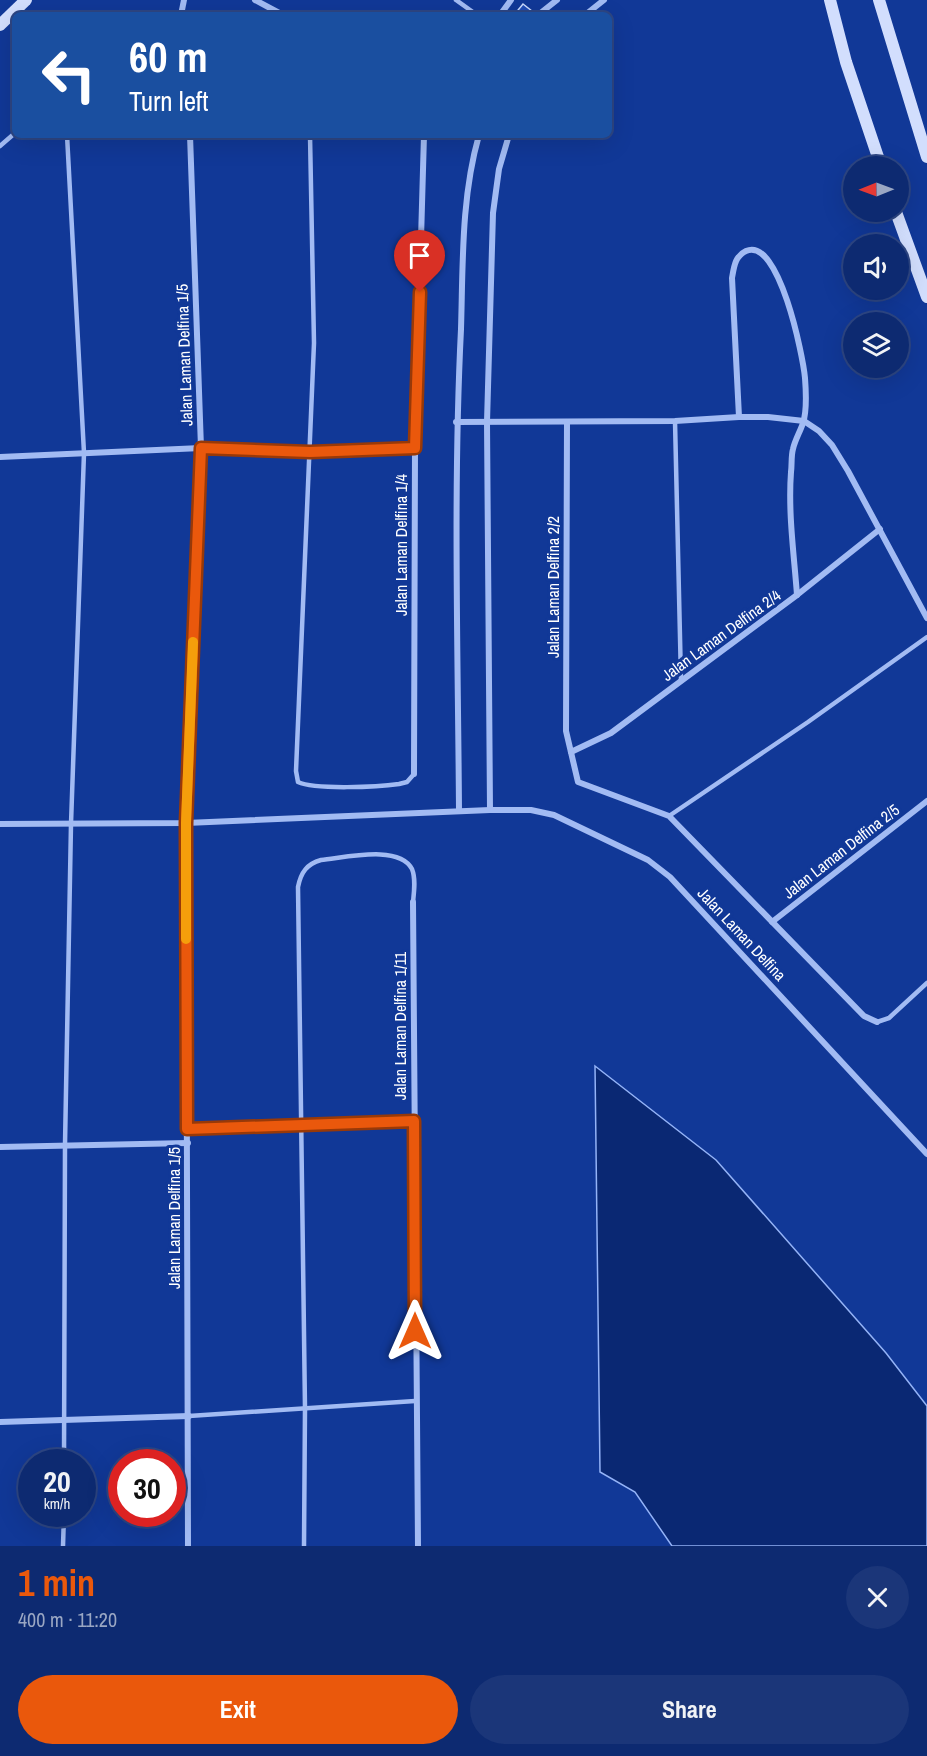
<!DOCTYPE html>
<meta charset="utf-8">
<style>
body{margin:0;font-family:"Archivo Narrow",sans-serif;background:#1b3679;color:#f1f3f6;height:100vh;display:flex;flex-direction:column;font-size:22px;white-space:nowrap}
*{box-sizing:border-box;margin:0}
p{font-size:20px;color:#9aa7c3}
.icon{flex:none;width:33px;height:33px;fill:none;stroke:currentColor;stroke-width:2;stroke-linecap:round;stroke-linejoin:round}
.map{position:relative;height:1546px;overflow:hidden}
.sheet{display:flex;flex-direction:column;background:#0d2a71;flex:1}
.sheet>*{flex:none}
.guide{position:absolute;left:12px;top:12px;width:600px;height:126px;border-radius:9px;box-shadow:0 6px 24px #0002,0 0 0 2px #2d4684;background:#1a4fa0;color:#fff;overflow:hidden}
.needle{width:39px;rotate:269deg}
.fabs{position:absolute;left:843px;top:156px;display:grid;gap:12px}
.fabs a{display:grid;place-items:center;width:66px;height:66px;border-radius:50%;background:#0d2a71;box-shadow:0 6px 24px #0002,0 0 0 2px #2d4684;font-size:30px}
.speed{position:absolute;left:18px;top:1449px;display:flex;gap:12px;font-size:30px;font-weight:700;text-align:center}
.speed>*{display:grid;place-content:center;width:78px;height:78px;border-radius:50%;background:#0d2a71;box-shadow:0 6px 24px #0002,0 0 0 2px #2d4684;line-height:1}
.speed small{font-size:15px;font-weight:400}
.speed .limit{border:9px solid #d22;background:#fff;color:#111}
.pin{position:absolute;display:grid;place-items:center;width:51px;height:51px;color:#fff;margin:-62px -26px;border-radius:50% 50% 50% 0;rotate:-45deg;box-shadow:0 0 6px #0007}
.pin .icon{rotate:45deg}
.me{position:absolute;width:66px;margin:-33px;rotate:0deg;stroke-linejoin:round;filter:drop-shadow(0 0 4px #0008)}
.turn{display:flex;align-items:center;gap:21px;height:126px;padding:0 18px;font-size:27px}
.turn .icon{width:78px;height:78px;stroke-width:2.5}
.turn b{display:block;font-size:42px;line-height:51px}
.round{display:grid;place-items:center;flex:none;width:63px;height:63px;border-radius:32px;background:#1b3679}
.overview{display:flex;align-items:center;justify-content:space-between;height:102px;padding:0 18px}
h1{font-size:36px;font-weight:700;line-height:45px;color:#ea580c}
.action{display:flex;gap:12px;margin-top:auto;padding:12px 18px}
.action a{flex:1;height:69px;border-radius:36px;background:#ea580c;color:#fff;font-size:24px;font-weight:700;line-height:69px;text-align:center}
.action a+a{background:#1b3679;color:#f1f3f6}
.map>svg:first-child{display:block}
</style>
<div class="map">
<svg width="927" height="1546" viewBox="0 0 927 1546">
<rect width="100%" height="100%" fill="#113897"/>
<path fill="#0a2873" stroke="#94b3f7" stroke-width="1.5" d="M595,1066L716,1160L886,1353L927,1406V1546H672L635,1492L600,1472Z"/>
<path fill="#1f4cb7" stroke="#cadafd" stroke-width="1.5" d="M523,4L537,15H514Z"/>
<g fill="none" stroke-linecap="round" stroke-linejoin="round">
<g stroke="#a2bbf3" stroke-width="4.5">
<path d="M456,0L477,15"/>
<path d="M310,135L314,343L296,771L298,782C315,790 378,787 399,784L407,782L414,774"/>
<path d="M0,146L15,133"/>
<path d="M675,421L681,680"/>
<path d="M669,816L808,722L927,637"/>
<path d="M877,1022L889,1018L927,983"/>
<path d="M189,1416L415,1401"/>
<path d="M64,1462L65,1145L71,824L84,453L67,135"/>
<path d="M63,1546L64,1514"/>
<path d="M304,1546L305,1408L298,887C301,872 307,864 321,860C344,858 399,844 412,869C416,879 414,892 413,902"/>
</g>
<g stroke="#a2bbf3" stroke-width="6">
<path d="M255,0L283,15"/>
<path d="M181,15L184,0"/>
<path d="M500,15L511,0"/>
<path d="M538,15L557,0"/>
<path d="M585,15L604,0"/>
<path d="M739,417L732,278C734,267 735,256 746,251C779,236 803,356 805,378C806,391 807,411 803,423C800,432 795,440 793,449C791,456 792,465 791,472C788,513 794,554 797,595"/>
<path d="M456,422L675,421L739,417H768L804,421L819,431L832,445L848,471L927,618"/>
<path d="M567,422L566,731L578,782L669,816L864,1016L877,1022"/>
<path d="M0,457L201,448L310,452L415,448"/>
<path d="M571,752L611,733L797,595L880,529"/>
<path d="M414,774L415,448L424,135"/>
<path d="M490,810L487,422L493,213L499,169L509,135"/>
<path d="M459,811C458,651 453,490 461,329C463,264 461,198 479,135"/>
<path d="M0,824L186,823L490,810H531L554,815L648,860L670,877L927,1154"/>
<path d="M413,902L418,1546"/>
<path d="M772,922L927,801"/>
<path d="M187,1129L414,1121"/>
<path d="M0,1147L188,1143"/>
<path d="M0,1422L189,1416"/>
<path d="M188,1546L186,823L201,448L190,135"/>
</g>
<g stroke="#d2defd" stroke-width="12">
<path d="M830,0L846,62L881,166"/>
<path d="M879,0L927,157"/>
<path d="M0,25L26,0"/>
<path d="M896,212L927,297"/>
</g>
</g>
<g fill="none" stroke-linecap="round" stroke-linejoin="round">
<defs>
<path id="route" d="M415,1331L414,1121L187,1129L186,823L201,448L310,452L415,448L420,292"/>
</defs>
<use href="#route" stroke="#983908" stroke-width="15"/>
<use href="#route" stroke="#ea580c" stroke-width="10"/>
<path stroke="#f59e0b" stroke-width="10" d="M186,939V823L193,642"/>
</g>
<g text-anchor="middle" stroke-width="6" stroke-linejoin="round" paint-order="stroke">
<g font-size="16" fill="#fff" stroke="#113897">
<text transform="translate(184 355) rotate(-92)" y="6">Jalan Laman Delfina 1/5</text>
<text transform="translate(401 545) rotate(-90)" y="6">Jalan Laman Delfina 1/4</text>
<text transform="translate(553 587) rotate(-90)" y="6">Jalan Laman Delfina 2/2</text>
<text transform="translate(721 635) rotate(-36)" y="6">Jalan Laman Delfina 2/4</text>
<text transform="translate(841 851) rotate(-38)" y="6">Jalan Laman Delfina 2/5</text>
<text transform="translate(742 934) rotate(47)" y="6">Jalan Laman Delfina</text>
<text transform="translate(400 1026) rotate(-90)" y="6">Jalan Laman Delfina 1/11</text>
<text transform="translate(174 1218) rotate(-90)" y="6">Jalan Laman Delfina 1/5</text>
</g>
</g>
</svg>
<div class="fabs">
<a><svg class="needle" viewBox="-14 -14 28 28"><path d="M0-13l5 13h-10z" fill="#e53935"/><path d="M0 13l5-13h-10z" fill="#9aa7c3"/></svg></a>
<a><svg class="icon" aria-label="sound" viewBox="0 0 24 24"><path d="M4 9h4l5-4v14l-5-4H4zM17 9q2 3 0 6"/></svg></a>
<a><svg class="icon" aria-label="layers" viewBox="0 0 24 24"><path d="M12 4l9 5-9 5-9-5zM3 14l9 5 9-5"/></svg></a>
</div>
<div class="speed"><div>20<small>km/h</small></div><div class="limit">30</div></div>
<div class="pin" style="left:420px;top:292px;background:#d93025"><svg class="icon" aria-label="arrive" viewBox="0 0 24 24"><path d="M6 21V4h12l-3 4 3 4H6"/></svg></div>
<svg class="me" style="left:415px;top:1331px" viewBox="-20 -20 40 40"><path d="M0-17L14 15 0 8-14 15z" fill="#ea580c" stroke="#fff" stroke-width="4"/></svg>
<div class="guide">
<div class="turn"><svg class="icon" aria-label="left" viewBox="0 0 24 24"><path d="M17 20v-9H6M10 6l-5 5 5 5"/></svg><div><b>60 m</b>Turn left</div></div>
</div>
</div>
<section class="sheet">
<div class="overview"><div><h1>1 min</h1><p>400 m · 11:20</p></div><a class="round"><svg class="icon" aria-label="close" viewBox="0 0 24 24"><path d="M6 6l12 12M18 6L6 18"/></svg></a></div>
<div class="action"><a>Exit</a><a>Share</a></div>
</section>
